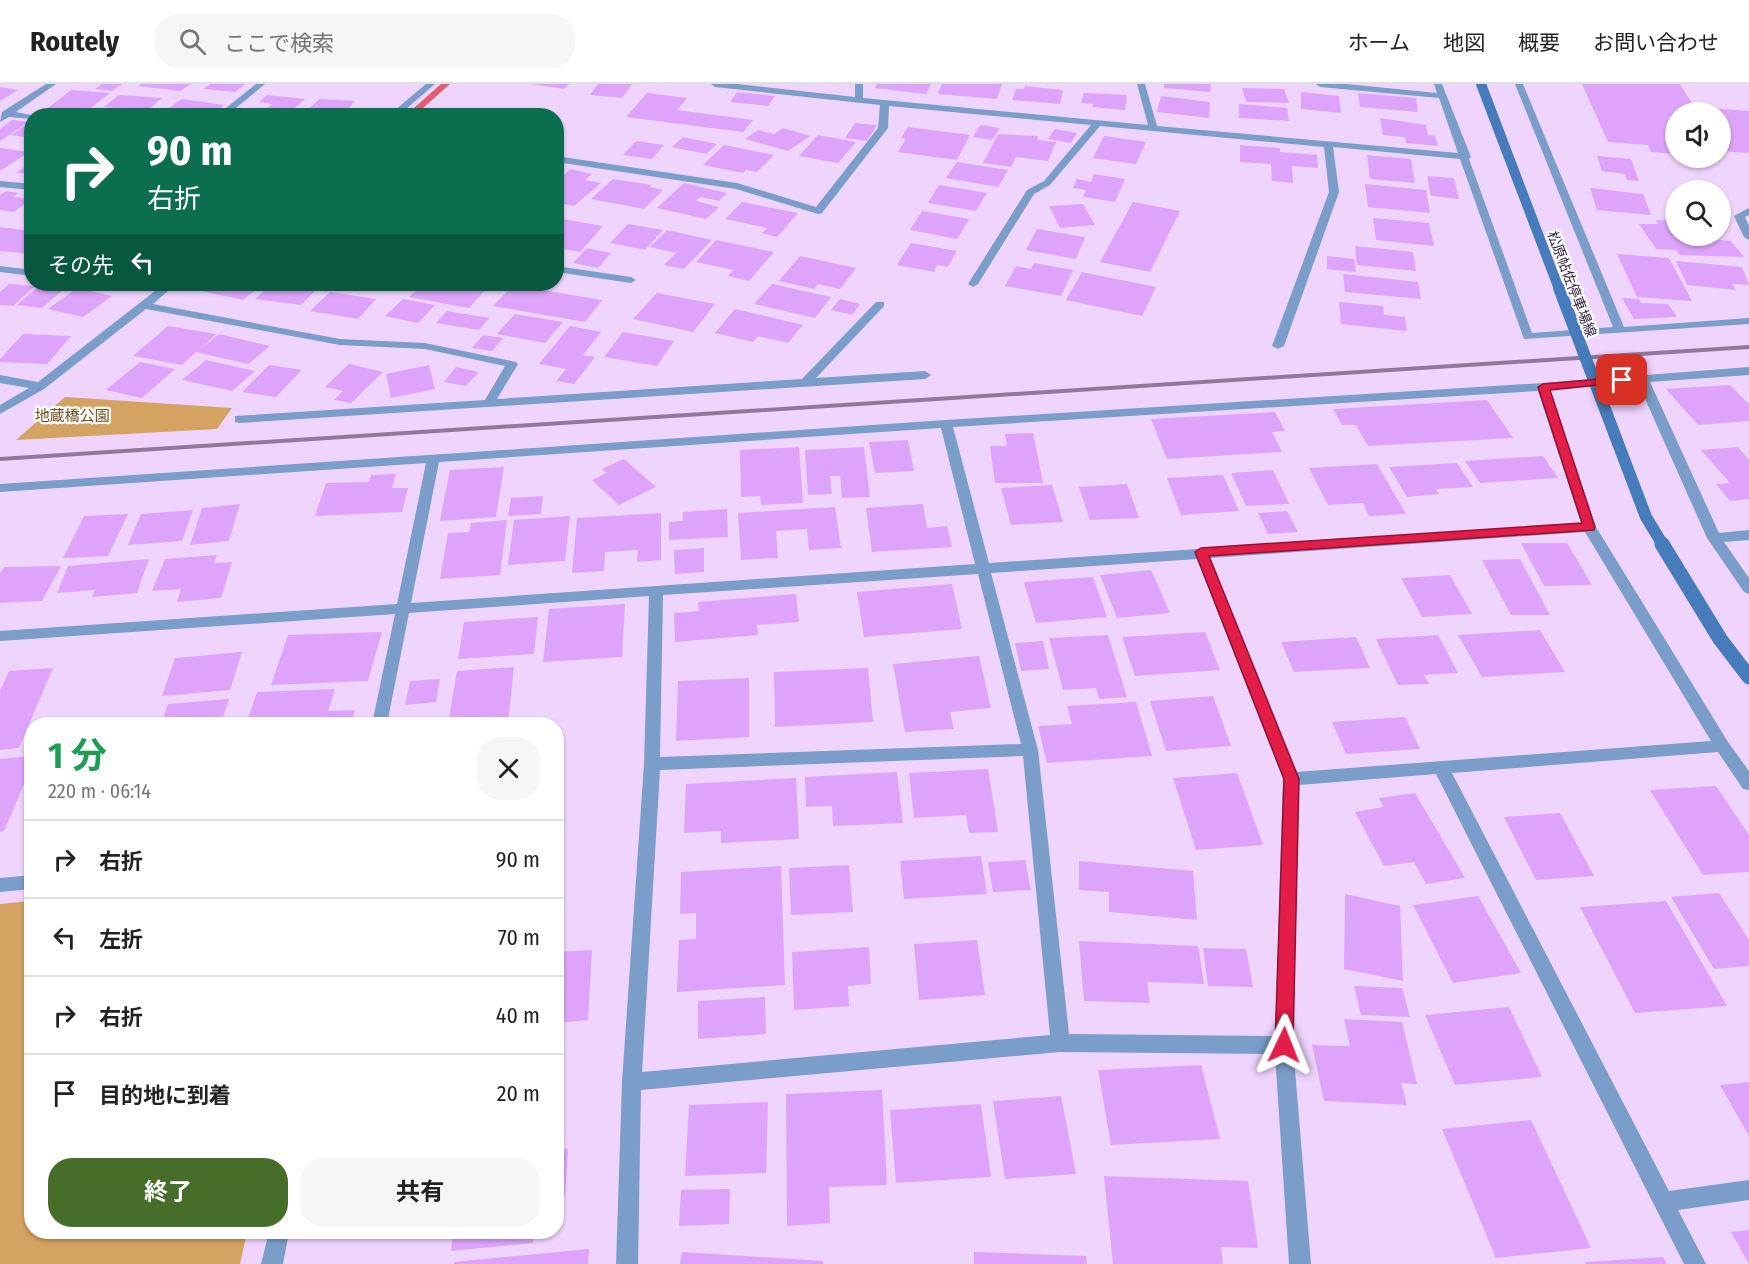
<!DOCTYPE html>
<html lang="ja">
<meta charset="utf-8">
<style>
body{margin:0;font-family:"Fira Sans Condensed","Noto Sans JP",sans-serif;background:#f6f6f6;color:#222;height:100vh;display:flex;flex-direction:column;font-size:22px;white-space:nowrap}
*{box-sizing:border-box;margin:0}
p{font-size:20px;color:#767676}
.icon{flex:none;width:33px;height:33px;fill:none;stroke:currentColor;stroke-width:2;stroke-linecap:round;stroke-linejoin:round}
.map{position:relative;flex:1;overflow:hidden}
.sheet{position:absolute;left:24px;top:633px;width:540px;height:522px;display:flex;flex-direction:column;background:#fff;border-radius:24px;box-shadow:0 2px 4px #0004}
.sheet>*{flex:none}
.hud{position:absolute;left:24px;top:24px;width:540px;height:183px;border-radius:24px;box-shadow:0 2px 4px #0004;background:#0b6e4f;color:#fff;overflow:hidden}
.tools{position:absolute;left:1665px;top:18px;display:grid;gap:12px}
.tools a{display:grid;place-items:center;width:66px;height:66px;border-radius:50%;background:#fff;box-shadow:0 2px 4px #0004;font-size:30px}
.pin{position:absolute;display:grid;place-items:center;width:51px;height:51px;color:#fff;margin:-26px;border-radius:12px;box-shadow:0 3px 9px #0006}
.me{position:absolute;width:66px;margin:-33px;rotate:2deg;stroke-linejoin:round;filter:drop-shadow(0 0 4px #0008)}
.turn{display:flex;align-items:center;gap:21px;height:126px;padding:0 24px;font-size:27px}
.turn .icon{width:78px;height:78px;stroke-width:2.5}
.turn b{display:block;font-size:42px;line-height:51px}
.then{display:flex;align-items:center;height:57px;padding:0 24px;background:#0003;gap:12px;font-size:22px}
.round{display:grid;place-items:center;flex:none;width:63px;height:63px;border-radius:24px;background:#f6f6f6}
.head{display:flex;align-items:center;justify-content:space-between;height:102px;padding:0 24px}
h1{font-size:36px;font-weight:700;line-height:45px;color:#1e9e55}
.action{display:flex;gap:12px;margin-top:auto;padding:12px 24px}
.action a{flex:1;height:69px;border-radius:24px;background:#476e29;color:#fff;font-size:24px;font-weight:700;line-height:69px;text-align:center}
.action a+a{background:#f6f6f6;color:#222}
ul{padding:0;list-style:none}
li{display:flex;align-items:center;gap:18px;height:78px;padding:0 24px;border-top:2px solid #e0e0e0}
li div{flex:1}
li b{display:block;font-size:22px}
li em{font-style:normal}
header{display:flex;align-items:center;gap:36px;box-sizing:border-box;height:84px;padding:0 30px;background:#fff;border-bottom:2px solid #e0e0e0}
header strong{font-size:28px}
nav{display:flex;gap:33px;margin-inline-start:auto;font-size:21px}
.search{width:420px;height:54px;background:#f6f6f6;display:flex;align-items:center;gap:15px;box-sizing:border-box;padding:0 21px;border-radius:24px;color:#767676;font-size:22px}
.map>svg:first-child{display:block}
</style>
<header>
<strong>Routely</strong>
<div class="search"><svg class="icon" aria-label="search" viewBox="0 0 24 24"><circle cx="10" cy="10" r="6"/><path d="M15 15l6 6"/></svg>ここで検索</div>
<nav><a>ホーム</a><a>地図</a><a>概要</a><a>お問い合わせ</a></nav>
</header>
<div class="map">
<svg width="1749" height="1180" viewBox="0 0 1749 1180">
<rect width="100%" height="100%" fill="#efd4fd"/>
<g fill="#d4a361">
<path d="M65,313L232,324L217,345L16,356Z"/>
<path d="M31,817L32,1148H247L240,1180H0V820Z"/>
</g>
<g fill="none" stroke-linecap="round" stroke-linejoin="round">
<path fill="#e35d71" fill-rule="evenodd" d="M441,0H450L414,32H405Z"/>
</g>
<g fill="#dea4fb">
<path d="M102,0H122L112,7L95,5Z"/>
<path d="M141,0H191L180,7L138,2Z"/>
<path d="M210,0H245L235,8L203,5Z"/>
<path d="M532,0H569L564,5Z"/>
<path d="M598,0H632L622,14L590,11Z"/>
<path d="M877,0H931L926,10L875,4Z"/>
<path d="M942,0H1002L997,15L938,10Z"/>
<path d="M1164,0H1211L1210,8L1164,4Z"/>
<path d="M1582,0H1680L1694,23L1749,27V69L1720,67V28H1676V70L1651,68L1648,61L1608,58Z"/>
<path d="M1025,2L1063,6L1060,20L1012,16L1016,5H1024Z"/>
<path d="M0,3L18,6L0,17Z"/>
<path d="M1242,4L1284,5L1289,19L1246,18Z"/>
<path d="M71,6L110,9L88,26L48,24Z"/>
<path d="M737,8L775,12L768,22L730,18Z"/>
<path d="M1301,8L1339,12L1341,29L1301,25Z"/>
<path d="M647,9L687,14L677,26L753,36L743,48L626,33Z"/>
<path d="M1084,9L1127,11L1125,26L1092,23L1093,20L1081,19Z"/>
<path d="M1358,9L1416,14L1418,28L1360,23Z"/>
<path d="M119,11L162,14L147,27L104,23Z"/>
<path d="M267,11L305,15L288,30L263,27L272,20L259,18Z"/>
<path d="M1161,12L1210,18L1209,34L1157,28Z"/>
<path d="M182,15L224,21L209,32L163,28Z"/>
<path d="M319,15L355,17L343,30L306,28Z"/>
<path d="M1239,20L1287,24L1289,37L1239,34Z"/>
<path d="M420,26L449,30V32H413Z"/>
<path d="M1380,34L1426,41L1428,51L1435,52L1438,62L1406,59L1405,53L1383,51Z"/>
<path d="M12,36L29,38L0,57V45Z"/>
<path d="M32,37V54L11,51Z"/>
<path d="M855,39L877,41L867,57L845,54Z"/>
<path d="M980,41L1000,44L992,56L973,53Z"/>
<path d="M908,43L970,51L957,76L898,68L906,55L901,54Z"/>
<path d="M783,44L810,52L788,67L745,55L758,46L774,50Z"/>
<path d="M1055,45L1077,49L1071,59L1048,55Z"/>
<path d="M998,50L1038,52L1037,56L1056,58L1048,77L1016,73L1011,83L983,79Z"/>
<path d="M818,51L856,58L838,79L799,72Z"/>
<path d="M1104,52L1146,58L1136,80L1093,74Z"/>
<path d="M683,53L717,60L706,70L672,63Z"/>
<path d="M636,57L664,61L652,75L623,71Z"/>
<path d="M724,61L774,71L757,88L746,86L743,89L703,81Z"/>
<path d="M1240,61L1280,64V68L1317,71L1318,84L1292,82L1293,99L1272,97L1271,80L1240,78Z"/>
<path d="M0,64L29,68L0,87Z"/>
<path d="M1367,71L1411,75L1415,99L1370,95Z"/>
<path d="M1597,72L1631,75L1639,97L1627,96L1625,90L1602,87Z"/>
<path d="M32,77V90L16,89Z"/>
<path d="M957,78L1008,86L998,103L946,94Z"/>
<path d="M570,85L592,90L585,96L601,99L574,122L556,118V90L563,92Z"/>
<path d="M1094,90L1125,95L1115,118L1083,113L1086,106L1073,104L1077,95L1091,98Z"/>
<path d="M1427,92L1454,94L1459,115L1431,112Z"/>
<path d="M613,95L652,101L650,103L663,106L644,125L591,115Z"/>
<path d="M684,99L727,109L719,117L700,113L696,117L719,123L706,135L657,124Z"/>
<path d="M1365,100L1426,106L1430,129L1368,123Z"/>
<path d="M939,101L987,109L976,127L928,119Z"/>
<path d="M1590,104L1643,110L1651,131L1597,126Z"/>
<path d="M6,107L19,109L13,113L31,115L14,128L0,126V111Z"/>
<path d="M742,118L798,129L777,153L762,149L767,144L725,135Z"/>
<path d="M1133,118L1180,127L1150,188L1100,178Z"/>
<path d="M1083,120L1095,141L1060,144L1049,122Z"/>
<path d="M922,127L969,135L957,155L910,146Z"/>
<path d="M556,134L603,142L580,168L556,164Z"/>
<path d="M1373,134L1429,139L1434,162L1376,156Z"/>
<path d="M1656,136L1676,137V152L1731,157L1744,173L1680,171L1676,166L1656,165L1639,140H1658Z"/>
<path d="M628,140L663,146L645,166L610,159Z"/>
<path d="M0,143L32,147V170L0,167Z"/>
<path d="M1037,145L1085,153L1076,175L1026,166Z"/>
<path d="M667,146L712,156L684,185L664,181L676,169L650,163Z"/>
<path d="M716,156L774,168L749,197L728,192L733,186L696,178Z"/>
<path d="M911,159L957,167L948,183L937,181L934,188L897,181Z"/>
<path d="M1355,162L1413,168L1416,187L1357,181Z"/>
<path d="M587,164L611,169L598,184L573,179Z"/>
<path d="M1617,170L1669,174L1692,217L1637,213Z"/>
<path d="M800,172L856,184L840,205L818,200L814,205L779,197Z"/>
<path d="M1327,172L1354,175L1356,188L1327,185Z"/>
<path d="M1676,177L1742,183L1749,201L1732,200L1736,206L1687,201Z"/>
<path d="M1034,179L1073,186L1061,212L1005,202L1016,182L1031,185Z"/>
<path d="M1082,188L1156,203L1142,232L1066,216Z"/>
<path d="M1343,190L1418,198L1421,215L1345,208Z"/>
<path d="M9,200L35,202L13,222L0,221V208Z"/>
<path d="M211,200H263L243,216L202,207Z"/>
<path d="M271,200H322L301,221L255,215Z"/>
<path d="M423,200H449L485,206L469,224L409,213Z"/>
<path d="M772,200L831,213L815,234L754,220Z"/>
<path d="M513,201L602,216L585,238L493,222Z"/>
<path d="M39,202L64,205L42,224L17,221Z"/>
<path d="M77,204L112,212L83,233L48,225Z"/>
<path d="M330,208L376,215L358,235L310,227Z"/>
<path d="M657,209L715,220L693,248L633,235Z"/>
<path d="M1622,214L1639,215L1641,219L1668,220L1677,233L1634,235Z"/>
<path d="M403,215L435,221L418,239L385,232Z"/>
<path d="M840,215L860,220L852,231L831,226Z"/>
<path d="M1339,218L1383,222L1384,231L1405,233L1407,247L1341,240Z"/>
<path d="M735,225L803,241L788,259L758,252L753,258L715,249Z"/>
<path d="M447,227L489,234L479,246L436,239Z"/>
<path d="M515,230L563,238L545,259L497,250Z"/>
<path d="M168,242L216,250L199,266L219,250L270,262L248,280L196,268L182,281L133,272Z"/>
<path d="M570,242L601,248L583,271L595,273L574,300L556,297L566,285L539,280Z"/>
<path d="M623,248L674,257L657,282L604,273Z"/>
<path d="M23,250L71,252L47,280L0,278V275Z"/>
<path d="M483,251L503,254L492,267L472,264Z"/>
<path d="M206,276L255,287L232,307L182,296Z"/>
<path d="M140,278L175,285L142,314L106,306Z"/>
<path d="M349,280L383,288L351,319L334,316L343,307L325,303Z"/>
<path d="M269,281L302,286L276,313L242,308Z"/>
<path d="M429,281L435,305L391,314L386,290Z"/>
<path d="M456,283L479,288L466,302L444,298Z"/>
<path d="M1730,301L1749,320V337L1698,341L1666,305Z"/>
<path d="M1487,316L1513,354L1368,362L1356,341H1342L1333,325Z"/>
<path d="M1275,328L1285,347L1272,348L1282,368L1167,375L1151,335Z"/>
<path d="M1033,349L1043,399H995L990,362H1007L1005,350Z"/>
<path d="M908,356L914,387L875,389L869,358Z"/>
<path d="M799,363L803,419L761,421L760,412L741,413L740,366Z"/>
<path d="M864,363L870,413L842,414L840,392H830L832,410L808,411L805,366Z"/>
<path d="M1738,363L1749,376V415L1730,417L1716,400L1730,399L1701,366Z"/>
<path d="M1543,372L1558,394L1480,399L1465,377Z"/>
<path d="M624,375L656,403L619,421L592,396L607,389L602,385Z"/>
<path d="M1457,379L1473,403L1436,405L1439,410L1407,413L1389,383Z"/>
<path d="M1377,380L1406,430L1369,432L1363,419L1328,421L1309,384Z"/>
<path d="M504,383L496,433L440,437L450,386Z"/>
<path d="M1273,386L1289,420L1246,422L1231,389Z"/>
<path d="M396,390L392,404H408L402,428L315,432L326,399L369,398L371,391Z"/>
<path d="M1223,391L1239,427L1181,431L1167,394Z"/>
<path d="M1127,400L1139,434L1090,436L1079,403Z"/>
<path d="M1052,401L1063,438L1011,441L1001,404Z"/>
<path d="M543,412L541,430L508,432L511,414Z"/>
<path d="M240,420L229,457L190,461L202,424Z"/>
<path d="M923,420L927,444L947,442L952,463L872,468L866,424Z"/>
<path d="M835,423L841,464L809,466L807,445L776,447L778,474L741,476L738,429Z"/>
<path d="M727,425L728,453L669,456V438L683,437V428Z"/>
<path d="M193,426L182,457L128,461L141,430Z"/>
<path d="M1287,427L1298,448L1268,450L1258,429Z"/>
<path d="M661,429V476L637,478L638,466L605,468L604,487L572,489L577,434Z"/>
<path d="M128,430L108,472L63,474L84,432Z"/>
<path d="M570,432L565,477L508,481L514,436Z"/>
<path d="M507,436L500,491L440,495L448,449L469,448L471,439Z"/>
<path d="M1521,459H1567L1592,501L1544,502Z"/>
<path d="M704,464V488L675,490L674,466Z"/>
<path d="M217,471L214,479L232,478L221,514L177,518L181,505L152,507L165,475Z"/>
<path d="M149,475L137,509L92,513L95,506L57,509L68,482Z"/>
<path d="M1520,475L1550,531H1511L1482,476Z"/>
<path d="M61,482L42,517L0,519V490L4,483Z"/>
<path d="M1151,486L1170,529L1117,534L1100,491Z"/>
<path d="M1450,491L1472,530L1422,533L1401,494Z"/>
<path d="M1093,493L1107,533L1036,539L1024,498Z"/>
<path d="M952,500L962,545L864,553L857,508Z"/>
<path d="M796,510L799,538L757,541L758,551L675,558L674,529L699,527L698,518Z"/>
<path d="M625,520L622,573L543,578L549,525Z"/>
<path d="M538,533L534,570L458,575L464,538Z"/>
<path d="M1540,546L1565,588L1482,593L1458,551Z"/>
<path d="M382,548L368,597L271,601L288,551Z"/>
<path d="M1205,548L1220,586L1135,592L1122,553Z"/>
<path d="M1108,551L1127,613L1099,615L1096,604L1063,606L1049,554Z"/>
<path d="M1438,551L1458,589L1424,591L1429,600L1398,601L1376,555Z"/>
<path d="M1356,553L1370,584L1294,588L1281,558Z"/>
<path d="M1043,557L1049,585L1021,587L1015,559Z"/>
<path d="M242,568L230,606L162,612L175,574Z"/>
<path d="M979,572L991,624L950,628L954,645L905,648L893,580Z"/>
<path d="M514,583L508,639L448,640L457,587Z"/>
<path d="M53,584L19,664L0,666V607L9,587Z"/>
<path d="M868,584L873,638L775,643L774,588Z"/>
<path d="M749,594V653L676,657L678,597Z"/>
<path d="M440,595L436,618L405,621L410,597Z"/>
<path d="M335,605L328,627L355,626L351,640H246L257,608Z"/>
<path d="M1213,612L1231,662L1166,667L1150,617Z"/>
<path d="M229,615L221,640H161L168,620Z"/>
<path d="M1136,618L1152,672L1047,679L1038,642L1072,640L1067,622Z"/>
<path d="M1405,633L1420,665L1346,670L1332,638Z"/>
<path d="M32,672V682L4,747L0,748V675Z"/>
<path d="M988,685L998,748L969,749L966,731L914,734L909,689Z"/>
<path d="M897,688L903,739L833,742L832,722L806,723L805,693Z"/>
<path d="M1237,689L1263,761L1196,766L1173,694Z"/>
<path d="M796,694L799,755L721,759V747L684,749L686,700Z"/>
<path d="M1716,702L1749,751V788L1703,791L1650,706Z"/>
<path d="M1415,709L1465,794L1426,800L1414,778L1384,782L1355,728L1383,723L1379,714Z"/>
<path d="M1560,729L1594,792L1536,796L1504,733Z"/>
<path d="M981,772L987,810L904,815L900,777Z"/>
<path d="M1025,776L1031,806L993,808L988,778Z"/>
<path d="M1079,777L1193,787L1197,836L1109,828V808L1079,806Z"/>
<path d="M849,781L853,828L791,831L789,784Z"/>
<path d="M781,782L785,901L677,908L679,856L696,855V829L680,830L681,788Z"/>
<path d="M556,799H563L560,843H556Z"/>
<path d="M1719,809L1749,856V882L1714,885L1671,813Z"/>
<path d="M1345,810L1400,822L1403,897L1344,885Z"/>
<path d="M1478,812L1521,889L1453,899L1413,821Z"/>
<path d="M1666,817L1727,922L1635,929L1580,823Z"/>
<path d="M977,856L985,911L919,916L914,860Z"/>
<path d="M1079,857L1198,862L1204,900L1147,898L1150,919L1084,917Z"/>
<path d="M869,863L871,900L848,902L849,922L794,926L792,868Z"/>
<path d="M1203,864L1246,865L1253,903L1208,902Z"/>
<path d="M592,866L588,936L556,939V868Z"/>
<path d="M1354,902L1402,904L1410,933L1361,931Z"/>
<path d="M765,913L766,950L698,955V917Z"/>
<path d="M1509,923L1542,993L1455,1001L1425,931Z"/>
<path d="M1344,935L1402,938L1417,1000L1401,999L1407,1021L1324,1017L1312,961L1350,962Z"/>
<path d="M563,971L558,1036H556V972Z"/>
<path d="M1201,981L1220,1055L1111,1061L1098,986Z"/>
<path d="M1749,998V1052L1720,1001Z"/>
<path d="M882,1006L887,1101L829,1103L830,1139L787,1142L786,1010Z"/>
<path d="M1061,1012L1076,1090L1005,1095L993,1017Z"/>
<path d="M768,1018L766,1089L685,1092L689,1021Z"/>
<path d="M981,1020L991,1093L896,1099L890,1026Z"/>
<path d="M1531,1036L1591,1164L1496,1174L1442,1045Z"/>
<path d="M568,1065L565,1111L556,1112V1066Z"/>
<path d="M1104,1092L1248,1097L1258,1164L1221,1163L1223,1180H1113Z"/>
<path d="M730,1105L729,1140L679,1142L681,1106Z"/>
<path d="M1749,1146V1180L1731,1148Z"/>
<path d="M453,1148H534L533,1159L451,1167Z"/>
<path d="M589,1165L588,1180H454V1178Z"/>
<path d="M682,1168L823,1177V1180H680Z"/>
<path d="M974,1168L1086,1172L1087,1180H974Z"/>
<path d="M1663,1173L1667,1180H1586L1585,1178Z"/>
</g>
<g fill="none" stroke-linecap="round" stroke-linejoin="round">
<g fill="#7a9ec9" fill-rule="evenodd">
<path d="M46,0H56L16,28L36,32H32V35L9,33L0,38L2,28Z"/>
<path d="M256,0H265L226,32H216Z"/>
<path d="M426,0H435L398,32H388Z"/>
<path d="M711,0H738L855,13V0H863V14L1148,41L1137,0H1145L1157,42L1458,69L1439,14L1320,3L1316,0H1346L1437,9L1434,0H1442L1471,73L1469,75L1532,249L1613,243L1515,0H1523L1624,243L1749,234V240L1524,255L1460,75L1333,63L1339,108L1284,262L1278,265L1272,262L1329,108L1324,63L1100,42L1050,101L1034,110L978,200L973,203L968,200L1027,106L1044,97L1091,41L889,22L888,44L822,129L818,130L736,105L556,78V72L737,99L816,123L878,44L880,21L715,3Z"/>
<path d="M0,97L32,100V106L0,103Z"/>
<path d="M1749,124V131L1745,133L1749,142V156L1744,153L1734,132Z"/>
<path d="M0,182L32,186V192L0,188Z"/>
<path d="M556,182L631,193L636,196L631,199L556,188Z"/>
<path d="M114,200L162,202L176,200L153,220L340,255L425,259L516,278L518,280L497,315L802,295L876,218H884V222L816,294L925,287L931,291L925,295L239,339L235,338V332L485,316L505,282L425,265L340,261L146,225L44,305L0,330V321L29,304L0,299V291L38,298L155,207L119,203Z"/>
<path d="M1749,283V291L1650,298L1719,449L1749,446V456L1724,458L1749,494V510L1744,508L1707,454L1638,299L1550,306L1596,443L1728,658L1749,687V706L1743,705L1718,668L1452,689L1669,1107L1749,1096V1116L1678,1126L1706,1180H1684L1436,690L1299,701L1293,961L1311,1180H1289L1275,970L1060,968L641,1006L638,1180H616L622,998L644,680L649,512L409,529L387,640H372L395,530L0,557V547L397,520L426,379L0,408V400L946,336L1543,299ZM1538,307L1581,439L989,479L953,343ZM941,344L975,480L411,519L439,378ZM1585,448L1711,657L1296,688L1210,474ZM1197,475L1283,695L1275,952L1069,950L1038,666L991,489ZM978,490L1021,660L660,673L663,511ZM1023,672L1050,951L642,988L660,686Z"/>
<path d="M32,791V805L0,808V794Z"/>
<path d="M269,1148H289L283,1180H261Z"/>
</g>
<path stroke="#8f799a" stroke-width="4" d="M0,375L1749,263"/>
<path stroke="#467cbb" stroke-width="10" d="M1481,0L1559,205"/>
<path stroke="#467cbb" stroke-width="12" d="M1559,204L1646,433L1663,461"/>
<path stroke="#467cbb" stroke-width="15" d="M1662,460L1720,555L1749,593"/>
</g>
<path fill="#e11d48" stroke="#92132f" stroke-width="1.5" d="M1622,293L1626,294V298L1550,306L1595,443L1594,446L1209,472L1299,695L1293,961L1290,966L1284,969L1278,966L1275,961L1284,695L1195,468L1201,464L1582,439L1538,303L1543,300Z"/>
<g text-anchor="middle" stroke-width="4.5" stroke-linejoin="round" paint-order="stroke">
<g font-size="14" fill="#31203a" stroke="#fff">
<text transform="translate(1572 200) rotate(69)" y="5">松原帖佐停車場線</text>
</g>
<g font-size="15" fill="#6f4e1c" stroke="#fff">
<text x="72" y="337">地蔵橋公園</text>
</g>
</g>
</svg>
<div class="tools">
<a><svg class="icon" aria-label="sound" viewBox="0 0 24 24"><path d="M4 9h4l5-4v14l-5-4H4zM17 9q2 3 0 6"/></svg></a>
<a><svg class="icon" aria-label="search" viewBox="0 0 24 24"><circle cx="10" cy="10" r="6"/><path d="M15 15l6 6"/></svg></a>
</div>
<div class="pin" style="left:1622px;top:296px;background:#d93025"><svg class="icon" aria-label="arrive" viewBox="0 0 24 24"><path d="M6 21V4h12l-3 4 3 4H6"/></svg></div>
<svg class="me" style="left:1284px;top:961px" viewBox="-20 -20 40 40"><path d="M0-17L14 15 0 8-14 15z" fill="#e11d48" stroke="#fff" stroke-width="4"/></svg>
<div class="hud">
<div class="turn"><svg class="icon" aria-label="right" viewBox="0 0 24 24"><path d="M7 20v-9h11M14 6l5 5-5 5"/></svg><div><b>90 m</b>右折</div></div>
<div class="then">その先<svg class="icon" aria-label="left" viewBox="0 0 24 24"><path d="M17 20v-9H6M10 6l-5 5 5 5"/></svg></div>
</div>
<section class="sheet">
<div class="head"><div><h1>1 分</h1><p>220 m · 06:14</p></div><a class="round"><svg class="icon" aria-label="close" viewBox="0 0 24 24"><path d="M6 6l12 12M18 6L6 18"/></svg></a></div>
<ul>
<li><svg class="icon" aria-label="right" viewBox="0 0 24 24"><path d="M7 20v-9h11M14 6l5 5-5 5"/></svg><div><b>右折</b></div><em>90 m</em></li>
<li><svg class="icon" aria-label="left" viewBox="0 0 24 24"><path d="M17 20v-9H6M10 6l-5 5 5 5"/></svg><div><b>左折</b></div><em>70 m</em></li>
<li><svg class="icon" aria-label="right" viewBox="0 0 24 24"><path d="M7 20v-9h11M14 6l5 5-5 5"/></svg><div><b>右折</b></div><em>40 m</em></li>
<li><svg class="icon" aria-label="arrive" viewBox="0 0 24 24"><path d="M6 21V4h12l-3 4 3 4H6"/></svg><div><b>目的地に到着</b></div><em>20 m</em></li>
</ul>
<div class="action"><a>終了</a><a>共有</a></div>
</section>
</div>
